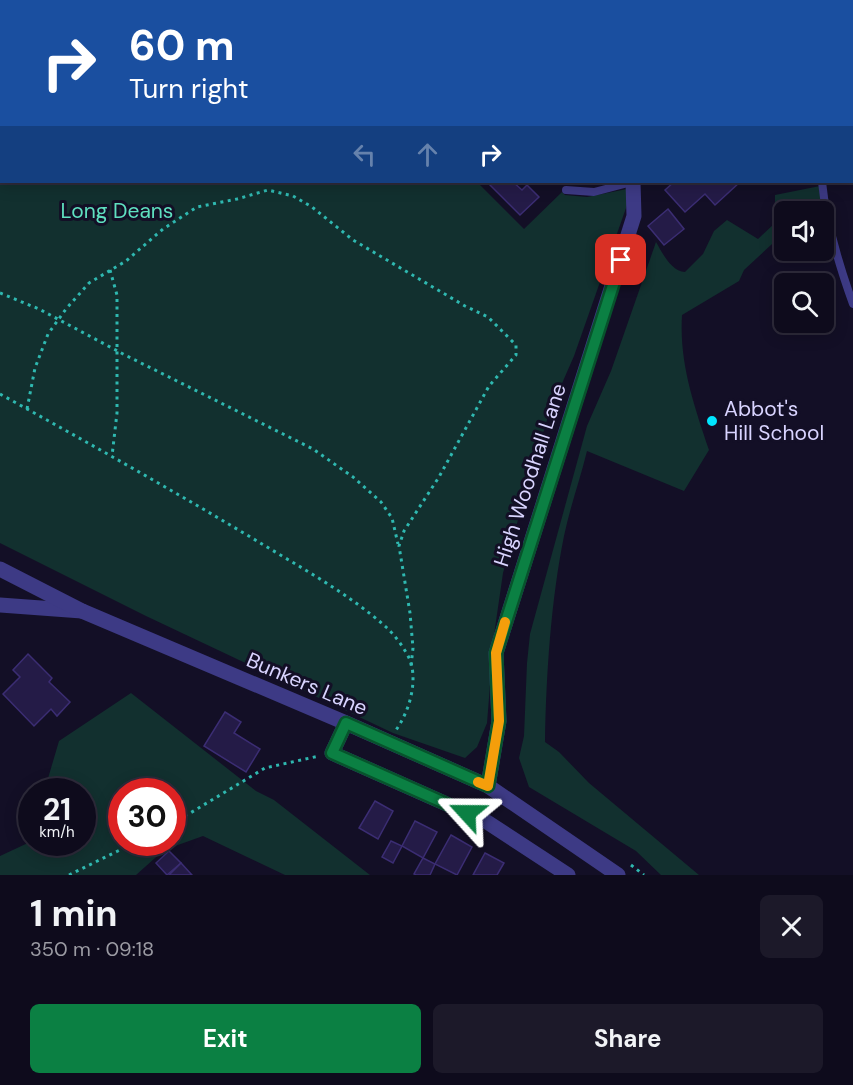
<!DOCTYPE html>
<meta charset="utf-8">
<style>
body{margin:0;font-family:"DM Sans",sans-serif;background:#1c1929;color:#f1f3f6;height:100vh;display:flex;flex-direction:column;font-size:22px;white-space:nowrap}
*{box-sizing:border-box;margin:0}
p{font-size:20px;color:#9b9ba3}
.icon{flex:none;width:33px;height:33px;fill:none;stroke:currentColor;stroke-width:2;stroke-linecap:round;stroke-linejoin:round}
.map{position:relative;height:875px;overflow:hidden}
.side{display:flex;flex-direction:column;background:#0e0b1c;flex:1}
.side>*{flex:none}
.top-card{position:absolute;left:0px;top:0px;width:854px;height:183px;box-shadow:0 3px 15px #0003,0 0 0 2px #2e2b3b;background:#1a4fa0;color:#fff;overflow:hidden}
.buttons{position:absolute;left:774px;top:201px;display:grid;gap:12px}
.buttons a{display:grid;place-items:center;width:60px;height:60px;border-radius:9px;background:#0e0b1c;box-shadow:0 3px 15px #0003,0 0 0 2px #2e2b3b;font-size:30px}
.speed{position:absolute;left:18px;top:778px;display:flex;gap:12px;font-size:30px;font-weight:700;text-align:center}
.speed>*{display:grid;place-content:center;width:78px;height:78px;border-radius:50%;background:#0e0b1c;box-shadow:0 3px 15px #0003,0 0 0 2px #2e2b3b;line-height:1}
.speed small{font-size:15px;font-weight:400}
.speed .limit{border:9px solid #d22;background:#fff;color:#111}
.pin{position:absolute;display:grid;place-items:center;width:51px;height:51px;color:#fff;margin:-26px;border-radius:12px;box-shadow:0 3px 9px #0006}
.me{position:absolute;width:66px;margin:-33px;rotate:294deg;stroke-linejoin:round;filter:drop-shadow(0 0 4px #0008)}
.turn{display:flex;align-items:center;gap:21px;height:126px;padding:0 30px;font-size:27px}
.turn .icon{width:78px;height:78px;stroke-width:2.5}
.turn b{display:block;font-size:42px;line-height:51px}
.lanes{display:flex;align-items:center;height:57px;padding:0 30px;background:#0003;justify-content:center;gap:30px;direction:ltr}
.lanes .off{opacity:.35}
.round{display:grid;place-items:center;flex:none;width:63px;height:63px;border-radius:9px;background:#1c1929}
.head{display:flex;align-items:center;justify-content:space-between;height:102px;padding:0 30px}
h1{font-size:36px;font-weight:700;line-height:45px}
.button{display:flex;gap:12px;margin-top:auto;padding:12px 30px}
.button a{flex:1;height:69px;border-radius:9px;background:#0b8043;color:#fff;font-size:24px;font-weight:700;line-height:69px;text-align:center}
.button a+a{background:#1c1929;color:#f1f3f6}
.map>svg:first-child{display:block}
</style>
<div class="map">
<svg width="853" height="875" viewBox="0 0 853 875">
<rect width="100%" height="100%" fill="#130f26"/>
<g fill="#12302f" fill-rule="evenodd">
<path d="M0,0H436L2,2V182H477L524,229L562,192L565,195L587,197L627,189L632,191L574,356L549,413L529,481L503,573L494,635L487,723L477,747L465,758L393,733L146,616L0,543Z"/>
<path d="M820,186L821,197L818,208L813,204L806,211L784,212V233L744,270L739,281L682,315C679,363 694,405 709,450L684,491L587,451C580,480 570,507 564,536C551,600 546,676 545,742L559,752L589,783L699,875H661L636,851L529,787L519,758L524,736L527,663L530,634L587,426L611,371L656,242C663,254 671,271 685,272L703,254L714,231L727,220L758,239L775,223V195Z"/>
<path d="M131,693L256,791L274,800L370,875H285L203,836L164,850L136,875H0V856L30,842L31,836L32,843H82V792H44L59,741ZM122,792H172V843H122Z"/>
</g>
<g fill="#241b47" stroke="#3b2d73" stroke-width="1.5">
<path d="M487,182H513L522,190L527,185L539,197L520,215Z"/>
<path d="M674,182H740L715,205L705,194L685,212L665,190Z"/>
<path d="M668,209L684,229L664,245L648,226Z"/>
<path d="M28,654L52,678L49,682L70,702L57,716L51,709L34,726L3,694L20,677L13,670Z"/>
<path d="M225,712L241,722L234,733L260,749L246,772L204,746Z"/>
<path d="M375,801L393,811L378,839L359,828Z"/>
<path d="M415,821L437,832L423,858L402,846Z"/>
<path d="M451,835L472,847L457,875L435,864Z"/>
<path d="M391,841L402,846L393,863L382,857Z"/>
<path d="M169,851L181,863L167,875L156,863Z"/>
<path d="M485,853L504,863L497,875H473Z"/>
<path d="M423,858L435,864L430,875H416L414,874Z"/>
<path d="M181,863L192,875H169Z"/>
</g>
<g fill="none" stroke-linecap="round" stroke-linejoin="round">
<g stroke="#2fb8b0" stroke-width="3" stroke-dasharray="3 4.5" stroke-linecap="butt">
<path d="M110,270L117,295V413L112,456"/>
<path d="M0,293L39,309L125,355L313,449L353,477L381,502L392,518L398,544"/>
<path d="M0,394C87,442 172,490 257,541C300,567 349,594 386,627C395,635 405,649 410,660C418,682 409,712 396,730"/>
<path d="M27,409L35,368L48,334L66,309L89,283L126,261L163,229L197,207L237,199L268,190L293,196L312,207L353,240L465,306L488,317L516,345V355L489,386L439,477L404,531L399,546L410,613L413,648L411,666"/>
<path d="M172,824L265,768L319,756"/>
<path d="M631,865L644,875"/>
<path d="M69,875L134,843"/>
</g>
<g stroke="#3d3a85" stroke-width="8">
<path d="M852,85H853"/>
<path d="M822,182C826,223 839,265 853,304"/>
<path d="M566,190L594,192L632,182"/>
</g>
<g stroke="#3d3a85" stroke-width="15">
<path d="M567,0V2"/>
<path d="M0,605L82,611"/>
<path d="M346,723L332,753L487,822L568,875"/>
<path d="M488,786L499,721L496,653L634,216L633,182"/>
</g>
<path stroke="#3d3a85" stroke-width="15" d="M0,569L82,611L346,723L488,786L618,875"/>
</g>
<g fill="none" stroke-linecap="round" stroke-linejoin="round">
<defs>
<path id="route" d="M467,813L332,753L346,723L488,786L499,721L496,653L621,260"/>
</defs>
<use href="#route" stroke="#07532c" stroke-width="15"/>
<use href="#route" stroke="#0b8043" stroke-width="10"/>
<path stroke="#f59e0b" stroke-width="10" d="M478,782L488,786L499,721L496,653L505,622"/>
</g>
<circle fill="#00e5ff" stroke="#130f26" stroke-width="2" cx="712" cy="421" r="6"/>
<g text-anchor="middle" stroke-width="6" stroke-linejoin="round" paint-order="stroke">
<g font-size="21" fill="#5fe0c0" stroke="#130f26">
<text x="117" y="218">Long Deans</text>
</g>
<g font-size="21" fill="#d9d4ff" stroke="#130f26" text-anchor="start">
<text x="724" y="416">Abbot's<tspan x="724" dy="24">Hill School</tspan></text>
</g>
<g font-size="21" fill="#d9d4ff" stroke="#130f26">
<text transform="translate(530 475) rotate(-72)" y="7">High Woodhall Lane</text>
<text transform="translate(307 684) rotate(23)" y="7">Bunkers Lane</text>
</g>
</g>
</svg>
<div class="buttons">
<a><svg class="icon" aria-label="sound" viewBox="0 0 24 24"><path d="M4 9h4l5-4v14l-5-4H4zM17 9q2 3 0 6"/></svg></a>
<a><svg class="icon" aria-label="search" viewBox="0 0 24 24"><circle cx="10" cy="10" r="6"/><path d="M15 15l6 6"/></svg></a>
</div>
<div class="speed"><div>21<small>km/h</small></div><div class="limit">30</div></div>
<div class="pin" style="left:621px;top:260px;background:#d93025"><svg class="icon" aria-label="arrive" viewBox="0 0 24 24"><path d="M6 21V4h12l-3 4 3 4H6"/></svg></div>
<svg class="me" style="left:467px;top:813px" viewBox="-20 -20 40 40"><path d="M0-17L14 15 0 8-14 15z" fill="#0b8043" stroke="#fff" stroke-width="4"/></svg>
<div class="top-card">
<div class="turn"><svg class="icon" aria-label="right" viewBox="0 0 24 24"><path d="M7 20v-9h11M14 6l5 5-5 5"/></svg><div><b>60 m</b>Turn right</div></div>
<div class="lanes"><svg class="icon off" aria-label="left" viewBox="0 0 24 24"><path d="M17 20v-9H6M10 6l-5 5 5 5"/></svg><svg class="icon off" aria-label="ahead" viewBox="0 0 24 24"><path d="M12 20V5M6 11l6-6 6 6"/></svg><svg class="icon" aria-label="right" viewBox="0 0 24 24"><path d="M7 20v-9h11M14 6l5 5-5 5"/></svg></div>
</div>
</div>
<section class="side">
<div class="head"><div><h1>1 min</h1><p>350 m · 09:18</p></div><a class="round"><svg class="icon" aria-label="close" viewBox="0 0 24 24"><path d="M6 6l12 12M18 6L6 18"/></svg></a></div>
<div class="button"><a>Exit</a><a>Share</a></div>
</section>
